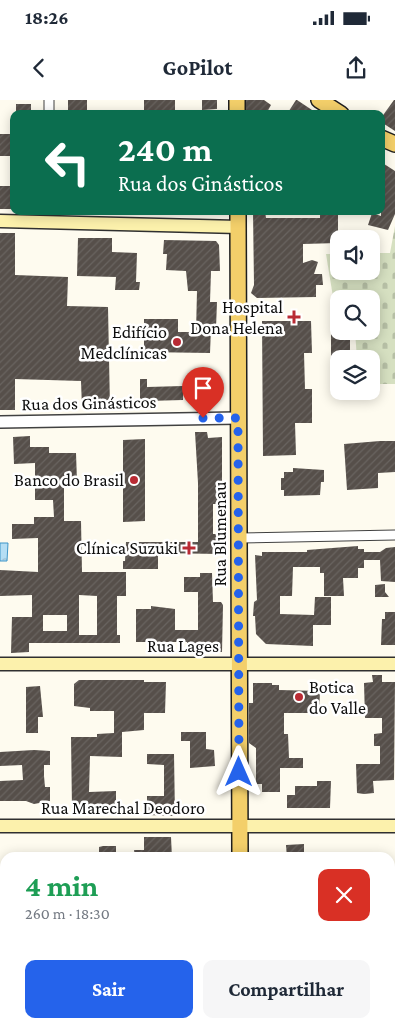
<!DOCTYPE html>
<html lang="pt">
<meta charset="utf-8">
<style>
body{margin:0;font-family:"Crimson Pro",serif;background:#f6f6f7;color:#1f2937;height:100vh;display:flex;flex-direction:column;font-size:19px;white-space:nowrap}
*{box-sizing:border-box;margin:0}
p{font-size:16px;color:#747a83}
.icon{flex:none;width:28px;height:28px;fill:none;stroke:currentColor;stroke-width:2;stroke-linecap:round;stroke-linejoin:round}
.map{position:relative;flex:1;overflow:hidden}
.panel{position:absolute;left:0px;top:752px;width:395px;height:176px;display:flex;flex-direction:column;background:#fff;border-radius:15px 15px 0 0;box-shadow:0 2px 12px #0003}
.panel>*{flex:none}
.hud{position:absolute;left:10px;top:10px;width:375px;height:105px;border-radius:10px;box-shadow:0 2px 12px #0003;background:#0b6e4f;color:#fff;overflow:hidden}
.fabs{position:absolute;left:330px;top:130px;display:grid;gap:10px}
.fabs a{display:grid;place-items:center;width:50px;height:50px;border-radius:10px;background:#fff;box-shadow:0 2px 12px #0003;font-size:25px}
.pin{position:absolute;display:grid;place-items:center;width:42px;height:42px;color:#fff;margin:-51px -21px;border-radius:50% 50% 50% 0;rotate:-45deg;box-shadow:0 0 5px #0007}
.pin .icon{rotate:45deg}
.me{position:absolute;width:55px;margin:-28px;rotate:0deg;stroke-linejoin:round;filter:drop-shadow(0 0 4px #0008)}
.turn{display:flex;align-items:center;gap:18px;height:105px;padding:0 25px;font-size:22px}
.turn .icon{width:65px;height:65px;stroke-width:2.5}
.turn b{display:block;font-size:35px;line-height:42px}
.round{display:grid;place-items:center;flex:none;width:52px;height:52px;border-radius:10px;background:#f6f6f7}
.head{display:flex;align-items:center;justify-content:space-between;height:85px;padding:0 25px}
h1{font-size:30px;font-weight:700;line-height:38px;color:#1e9e55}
.button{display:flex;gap:10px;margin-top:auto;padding:10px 25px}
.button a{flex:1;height:58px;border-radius:10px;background:#2563eb;color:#fff;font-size:20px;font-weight:700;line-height:58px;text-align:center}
.button a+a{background:#f6f6f7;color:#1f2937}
.status{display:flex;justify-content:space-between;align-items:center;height:35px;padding:0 25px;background:#fff;direction:ltr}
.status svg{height:14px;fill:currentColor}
header{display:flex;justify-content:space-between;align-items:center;height:65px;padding:0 25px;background:#fff;font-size:22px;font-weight:700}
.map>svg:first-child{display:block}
</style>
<div class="status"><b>18:26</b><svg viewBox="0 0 49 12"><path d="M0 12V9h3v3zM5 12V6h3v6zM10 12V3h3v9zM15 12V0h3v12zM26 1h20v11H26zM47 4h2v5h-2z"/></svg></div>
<header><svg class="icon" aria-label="back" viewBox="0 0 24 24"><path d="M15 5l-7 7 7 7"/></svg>GoPilot<svg class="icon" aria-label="share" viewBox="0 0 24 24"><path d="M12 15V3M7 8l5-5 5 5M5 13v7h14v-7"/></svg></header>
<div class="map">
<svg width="395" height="928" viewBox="0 0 395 928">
<defs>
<pattern id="cemetery-stones" width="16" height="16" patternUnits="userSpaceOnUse" patternTransform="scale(1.25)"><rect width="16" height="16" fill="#d6e0c1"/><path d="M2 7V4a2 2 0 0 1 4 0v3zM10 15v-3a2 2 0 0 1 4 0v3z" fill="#b6bfa5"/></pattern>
<pattern id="water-ripples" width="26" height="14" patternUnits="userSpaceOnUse" patternTransform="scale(1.25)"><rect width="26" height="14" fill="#b5def4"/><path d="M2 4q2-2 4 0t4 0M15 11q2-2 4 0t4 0" fill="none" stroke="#9abdd0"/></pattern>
<pattern id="building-hatch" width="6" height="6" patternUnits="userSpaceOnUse" patternTransform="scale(1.25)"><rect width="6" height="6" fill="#564f4a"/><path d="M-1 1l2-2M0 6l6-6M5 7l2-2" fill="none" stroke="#696460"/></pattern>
</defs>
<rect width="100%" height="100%" fill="#fefbef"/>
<path fill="url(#cemetery-stones)" d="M395,126V284H371V259H357L355,231H371V199H339V203H334L326,154H339V171H371V153H390Z"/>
<path fill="url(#water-ripples)" stroke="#3f95c8" d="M0,443H8L7,461H0Z"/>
<g fill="url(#building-hatch)" fill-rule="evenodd">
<rect x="68" y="0" width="19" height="14"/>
<rect x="144" y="0" width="31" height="14"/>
<path d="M202,0H217V9L202,10Z"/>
<path d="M246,0H264L271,5L266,14H246Z"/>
<path d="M296,0H297L318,14H287Z"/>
<path d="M394,0H395V31L381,22V18Z"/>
<rect x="16" y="4" width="15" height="10"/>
<rect x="0" y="34" width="14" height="22"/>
<path d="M381,62L395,71V114L388,130L368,125L372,113L381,116Z"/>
<rect x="0" y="86" width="14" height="23"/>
<path d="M253,111H265L266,118H320V111H338V143L303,144V163L312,160L318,162L314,174H322L323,185H316V197L257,198L251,193L254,185Z"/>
<path d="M0,133H15V175L68,177L67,206L108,207L110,308H82L81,281L15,279V310H0Z"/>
<path d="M78,138H112V152L137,153L136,182H140L139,190H115L116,177L77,176Z"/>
<path d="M164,140L216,141L219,145L220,171H211L210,202H217L216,228H211L210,253L144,252V219H178V232H196L197,191H188L186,171L166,170L167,154H163Z"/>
<path d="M262,221H311L312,253H304L305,289H312V323H295L296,355L263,356Z"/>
<path d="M339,227V231H350V259H331V228Z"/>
<path d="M140,279H147V287L183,286V300L147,301V306H140Z"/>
<path d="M195,332H207L208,338L222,337V404H213V434H220V454L158,453V469H123V461H125L126,442H198V383Z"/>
<path d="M30,336V347H49V353H76L77,381H67L68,388H64V421H81L82,472H126V496H117V535H120V543H29V552L11,553L12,517H32V495L0,496V470L38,472V438L12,439V424H34V417H54L53,400H35V363L14,364L13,337ZM79,495L97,496V535H79ZM43,515H67V531H43Z"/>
<path d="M145,339V421L123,422V340Z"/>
<path d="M380,341H395V372L378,373V388L347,390L344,344Z"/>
<path d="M293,368L324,370V382H321L320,395L284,396V390H281V378H284V372H293Z"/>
<path d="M358,446V449H364V452H380L386,448L395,447V482L381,481L380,460H364V468H358V478H343L344,496H324V473H320V467H293L292,496H280V514L314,515L315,497H331V525H313V546L266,544L256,534L255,516H253L254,502L257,500L255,455L262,456V452H307V450Z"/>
<path d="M200,473H212L213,502H221L223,505L222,552H189L187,542H136V509H151V506L175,509V530H198V492H184V477H200Z"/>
<path d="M385,484V492L389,497H375V485Z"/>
<path d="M385,512H395V545H381L382,519H385Z"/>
<path d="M372,575H382V582H395L394,680L373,681L374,693L364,694L357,693L356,664H380V646H374V634L382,633V618H365L364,583L373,582Z"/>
<path d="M79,580H144V582H166L165,613H144V630L122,632V657L90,656L89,692L116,691V705L72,709L71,637H97V634L114,633V611H90V608L74,606V584Z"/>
<path d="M253,583H272V585H279V590L320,591L319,613H284V634H288L289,658H303V668H280V692H262V684H256V648L249,643V603H253Z"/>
<path d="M40,586L43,617H38V633H26V587Z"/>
<path d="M181,632H206V649L214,650L215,666L190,668V641H181Z"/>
<path d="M34,650L50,651V665H44V676L45,687H50V701L34,704L26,701H0V681L23,680L22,665L0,666V652Z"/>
<path d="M147,654H174L175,716L147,715V696H164V665L147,664Z"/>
<path d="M317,681H331L330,708H287V695H295V686H317Z"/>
<path d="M144,737H171L172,758H135L134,750H144Z"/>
<path d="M304,744V758H287L286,745Z"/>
<path d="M103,746H116V758H99V747Z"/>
</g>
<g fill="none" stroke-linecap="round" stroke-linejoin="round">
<defs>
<g id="minor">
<path d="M49,14V0"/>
<path d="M239,438L395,435"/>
</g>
<path id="tertiary" d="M0,322L238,318"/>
<g id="secondary">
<path d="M0,121L239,127"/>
<path d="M0,564H395"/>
<path d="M0,726H395"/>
</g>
<g id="primary">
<path d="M237,0V14"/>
<path d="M319,0L341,14"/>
<path d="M381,38L395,44"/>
<path d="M238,111L240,758"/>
<path d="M0,915H5"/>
<path d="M390,916H395"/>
<path d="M240,928V924"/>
</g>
</defs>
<use href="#minor" stroke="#414141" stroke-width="11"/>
<use href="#tertiary" stroke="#414141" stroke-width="14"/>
<use href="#secondary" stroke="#303030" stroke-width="15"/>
<use href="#primary" stroke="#1f1f1f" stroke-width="18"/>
<use href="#minor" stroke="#fff" stroke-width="9"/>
<use href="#tertiary" stroke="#fff" stroke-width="11"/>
<use href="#secondary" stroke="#fcf1ac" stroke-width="12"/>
<use href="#primary" stroke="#f3cf6a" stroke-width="15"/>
</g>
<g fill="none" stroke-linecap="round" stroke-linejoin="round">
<path stroke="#2563eb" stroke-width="9" stroke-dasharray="0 16.2" d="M203,318H238L239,672"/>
</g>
<g fill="#b92b34" stroke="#fff" stroke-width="2">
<path d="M291.5 209.5h5v5h5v5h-5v5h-5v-5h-5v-5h5z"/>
<circle cx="177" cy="242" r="5"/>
<circle cx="134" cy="380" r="5"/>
<path d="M186.5 440.5h5v5h5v5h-5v5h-5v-5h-5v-5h5z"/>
<circle cx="299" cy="597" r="5"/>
</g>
<g text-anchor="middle" stroke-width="5" stroke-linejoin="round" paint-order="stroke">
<g font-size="18" fill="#0e0e0e" stroke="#fff" text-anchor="end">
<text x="283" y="213">Hospital<tspan x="283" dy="21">Dona Helena</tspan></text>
<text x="167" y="238">Edifício<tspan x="167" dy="21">Medclínicas</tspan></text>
<text x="124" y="386">Banco do Brasil</text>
<text x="178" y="454">Clínica Suzuki</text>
<text x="309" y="593" text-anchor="start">Botica<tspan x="309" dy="21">do Valle</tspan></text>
</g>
<g font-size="18" fill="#0e0e0e" stroke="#fff">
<text transform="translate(89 303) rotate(-1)" y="6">Rua dos Ginásticos</text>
<text transform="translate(220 434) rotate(-90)" y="6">Rua Blumenau</text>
<text x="183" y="552">Rua Lages</text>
<text x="123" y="714">Rua Marechal Deodoro</text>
</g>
</g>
</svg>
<div class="fabs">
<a><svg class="icon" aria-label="sound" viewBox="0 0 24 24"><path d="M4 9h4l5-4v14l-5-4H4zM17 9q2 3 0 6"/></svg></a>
<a><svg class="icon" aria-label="search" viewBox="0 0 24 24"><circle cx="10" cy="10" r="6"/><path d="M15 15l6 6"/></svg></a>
<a><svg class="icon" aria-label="layers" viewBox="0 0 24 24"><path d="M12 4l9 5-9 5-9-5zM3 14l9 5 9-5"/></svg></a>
</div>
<div class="pin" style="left:203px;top:318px;background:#d93025"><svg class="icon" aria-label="arrive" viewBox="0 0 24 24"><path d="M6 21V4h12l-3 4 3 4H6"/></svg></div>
<svg class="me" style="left:239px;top:672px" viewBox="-20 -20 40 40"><path d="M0-17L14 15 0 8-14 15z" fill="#2563eb" stroke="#fff" stroke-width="4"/></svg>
<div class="hud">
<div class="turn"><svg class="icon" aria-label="left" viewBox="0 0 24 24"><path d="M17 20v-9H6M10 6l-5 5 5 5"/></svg><div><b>240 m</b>Rua dos Ginásticos</div></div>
</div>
<section class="panel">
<div class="head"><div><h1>4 min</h1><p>260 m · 18:30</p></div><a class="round" style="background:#d93025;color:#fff"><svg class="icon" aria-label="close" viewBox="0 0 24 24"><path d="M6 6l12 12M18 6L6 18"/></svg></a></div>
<div class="button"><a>Sair</a><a>Compartilhar</a></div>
</section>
</div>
